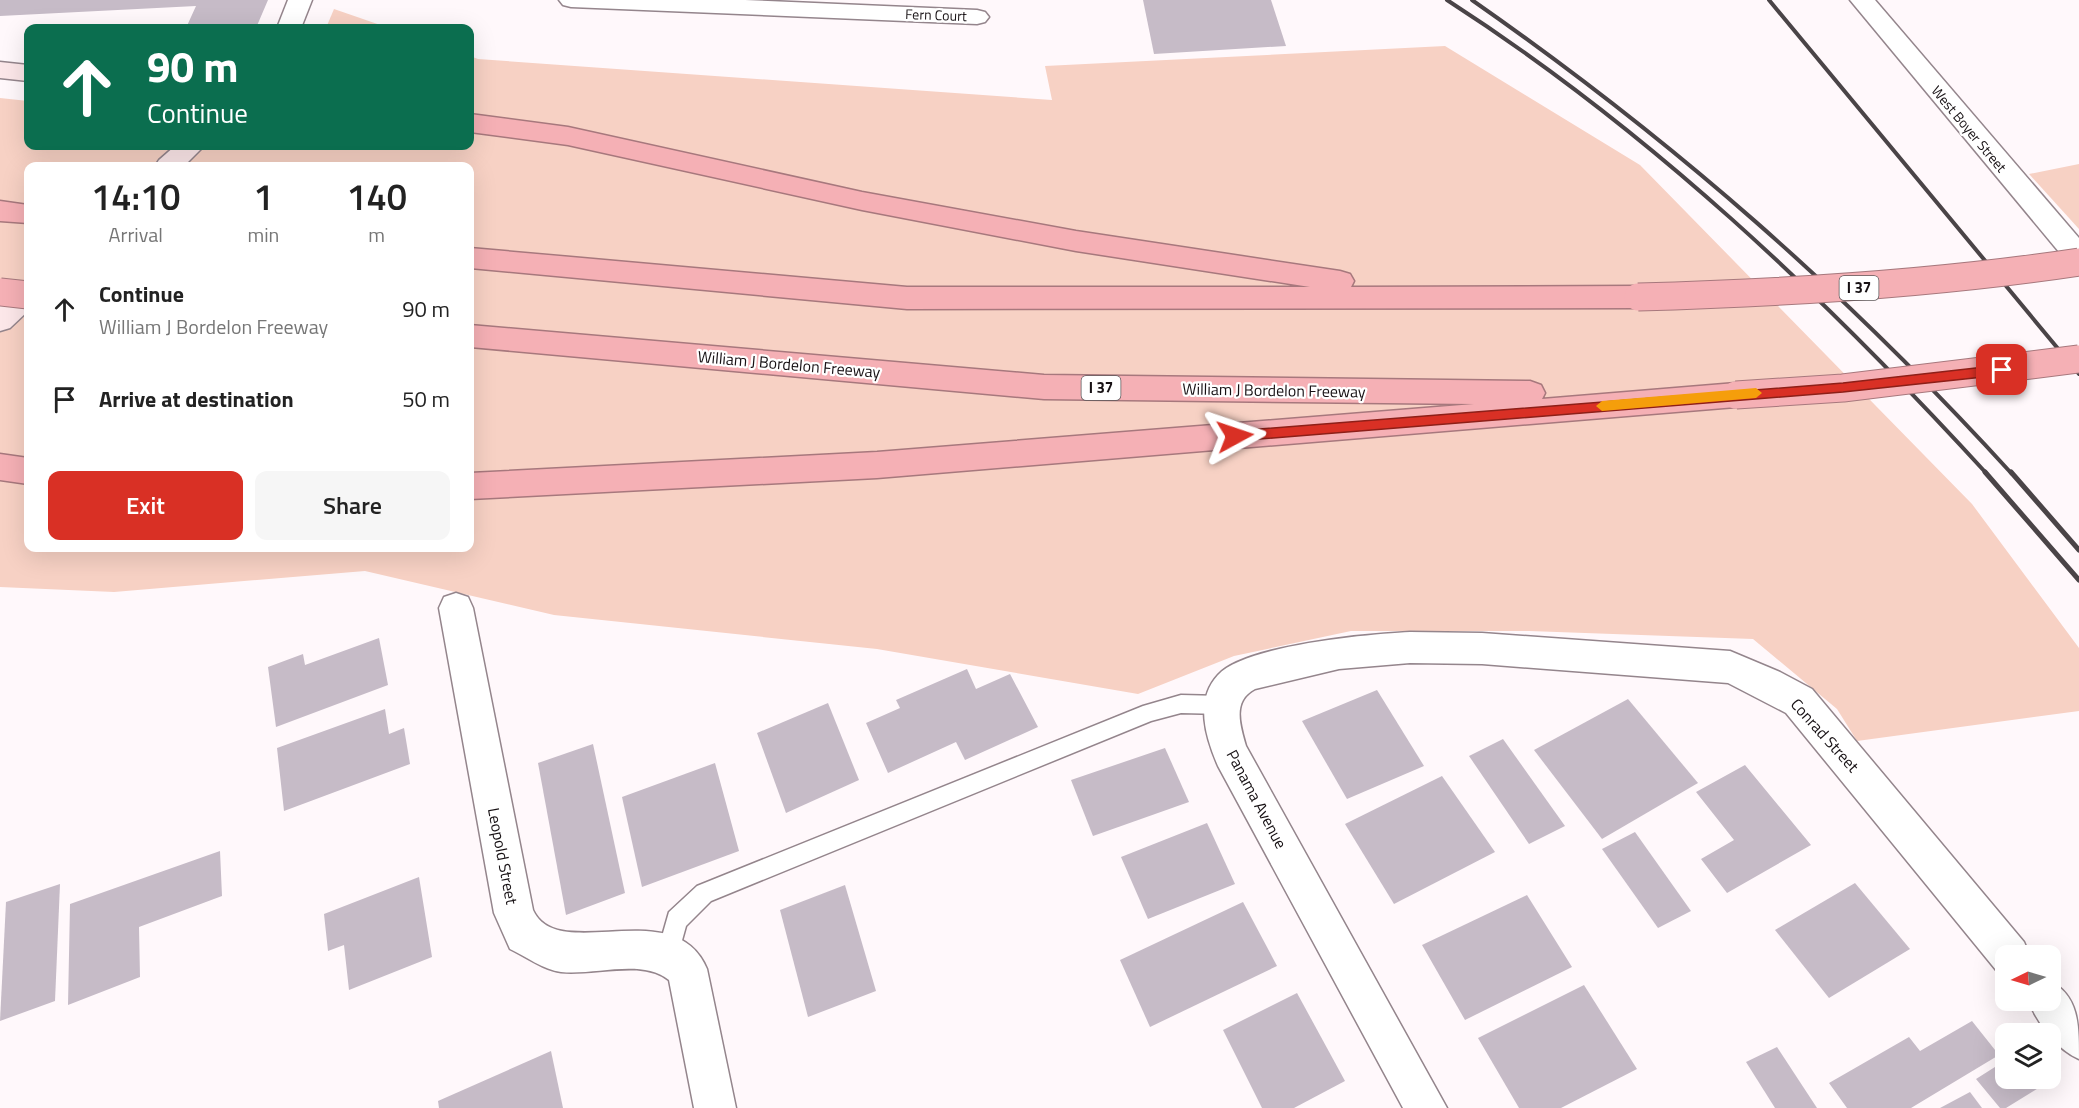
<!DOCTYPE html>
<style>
body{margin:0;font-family:"Titillium Web",sans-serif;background:#f6f6f6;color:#222;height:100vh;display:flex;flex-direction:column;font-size:22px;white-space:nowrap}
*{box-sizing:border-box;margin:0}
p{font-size:20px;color:#767676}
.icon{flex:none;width:33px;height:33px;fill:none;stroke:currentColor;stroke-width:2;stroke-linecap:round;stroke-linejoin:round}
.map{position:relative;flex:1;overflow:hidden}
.details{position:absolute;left:24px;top:162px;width:450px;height:390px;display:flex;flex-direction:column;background:#fff;border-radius:12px;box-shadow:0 6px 24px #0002}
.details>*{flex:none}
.top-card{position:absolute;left:24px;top:24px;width:450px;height:126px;border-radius:12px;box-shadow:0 6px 24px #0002;background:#0b6e4f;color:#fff;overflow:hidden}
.needle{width:39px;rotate:265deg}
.buttons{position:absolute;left:1995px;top:945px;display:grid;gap:12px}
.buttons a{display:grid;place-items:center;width:66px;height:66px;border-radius:12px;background:#fff;box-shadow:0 6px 24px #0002;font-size:30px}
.pin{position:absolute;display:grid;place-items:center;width:51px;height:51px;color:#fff;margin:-26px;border-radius:12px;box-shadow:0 3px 9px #0006}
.me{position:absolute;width:66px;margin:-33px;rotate:85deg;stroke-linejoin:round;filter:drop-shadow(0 0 4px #0008)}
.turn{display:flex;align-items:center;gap:21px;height:126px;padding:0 24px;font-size:27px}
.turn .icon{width:78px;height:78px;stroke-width:2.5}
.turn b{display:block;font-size:42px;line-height:51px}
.eta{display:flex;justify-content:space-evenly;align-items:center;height:102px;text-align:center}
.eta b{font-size:36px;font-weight:600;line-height:42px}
.button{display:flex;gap:12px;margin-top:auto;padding:12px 24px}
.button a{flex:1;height:69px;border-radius:12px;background:#d93025;color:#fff;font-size:24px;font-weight:600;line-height:69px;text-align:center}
.button a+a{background:#f6f6f6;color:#222}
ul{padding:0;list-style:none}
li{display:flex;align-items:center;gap:18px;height:90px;padding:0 24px}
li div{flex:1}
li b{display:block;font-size:22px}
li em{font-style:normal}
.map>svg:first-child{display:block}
</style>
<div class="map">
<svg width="2079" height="1108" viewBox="0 0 2079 1108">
<rect width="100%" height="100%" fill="#fff8fb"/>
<g fill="#f7d1c4" fill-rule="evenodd">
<path d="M334,9L389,28H326Z"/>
<path d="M1445,46L1640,165L1972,504L2079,648V711L1857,741L1837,709L1753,639L1529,631H1351L1234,656L1138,694L877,649L554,615L365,571L114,592L0,587V98L28,101V146H470V56L478,59L1052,100L1045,66ZM28,166H470V548H28Z"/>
<path d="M2079,164V229L2029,174Z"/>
</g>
<g fill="#c6bbc7">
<path d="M0,0H268L256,28H186L196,6L0,16Z"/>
<path d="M1143,0H1271L1286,46L1154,54Z"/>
<path d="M379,638L388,685L276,727L268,667L303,654L305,665Z"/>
<path d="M967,669L976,689L1010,674L1038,727L965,760L956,742L888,773L866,723L900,708L896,700Z"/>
<path d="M1377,690L1424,766L1347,799L1302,721Z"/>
<path d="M1628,699L1698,783L1602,839L1534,750Z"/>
<path d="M828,703L859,780L786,813L757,733Z"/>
<path d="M385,709L389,734L404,728L410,764L284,811L277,748Z"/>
<path d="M1503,739L1565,826L1529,844L1469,756Z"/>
<path d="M593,744L625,893L566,915L538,763Z"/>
<path d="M1165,748L1189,802L1093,836L1071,780Z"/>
<path d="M715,763L739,851L642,887L622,797Z"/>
<path d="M1745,765L1811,845L1727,893L1701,859L1734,840L1696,792Z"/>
<path d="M1442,776L1495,852L1394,904L1345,824Z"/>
<path d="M1207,823L1235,884L1148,919L1121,857Z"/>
<path d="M1635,832L1691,911L1658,928L1602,849Z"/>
<path d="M220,851L222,896L139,927L140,977L68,1005L70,904Z"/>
<path d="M419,877L432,957L349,990L344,945L328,951L324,914Z"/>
<path d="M1855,883L1910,949L1829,998L1775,930Z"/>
<path d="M60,884L55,1001L0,1021L6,902Z"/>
<path d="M845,885L876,991L808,1017L780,910Z"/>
<path d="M1527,895L1572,967L1465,1020L1422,945Z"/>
<path d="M1243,902L1277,966L1150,1027L1120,960Z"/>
<path d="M1584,985L1637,1069L1561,1108H1519L1478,1038Z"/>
<path d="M1297,993L1345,1081L1294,1108H1262L1223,1030Z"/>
<path d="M1972,1021L1999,1055L1911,1108H1847L1829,1083L1909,1037L1920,1051Z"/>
<path d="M1777,1047L1817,1108H1775L1746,1062Z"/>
<path d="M551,1051L563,1108H439L438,1101Z"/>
<path d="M2006,1060V1078H2040L2045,1084L2006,1108H2000L1976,1079Z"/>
<path d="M1970,1092L1982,1108H1940Z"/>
</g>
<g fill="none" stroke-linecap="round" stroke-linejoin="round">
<defs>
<path id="lane" d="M1181,695L1222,696L1229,699L1232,705L1229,711L1222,714L1181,713L1151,721L711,901L686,926L676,962L668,965L660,962L657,954L669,912L697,886L1143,706Z"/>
<g id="street">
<path d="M288,0H312L301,28H277Z"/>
<path d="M559,0H745L977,10L985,12L989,17L985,22L977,24L571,7L563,5Z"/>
<path d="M1850,0H1875L2079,238V267L2069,264Z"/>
<path d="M456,593L468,597L473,608L533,910C558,965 675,892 707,969L736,1108H694L669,980C641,958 594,976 561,972C544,970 525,956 510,949L494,913L439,608L444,597Z"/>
<path d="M1410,632L1482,633L1730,651L1780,672L1812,689L2024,942L2030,956H2006V974L1996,970L1786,713L1728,683L1482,664L1410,663L1339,669L1255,689C1232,701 1240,725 1246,746L1447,1108H1403L1218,766C1206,738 1194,701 1218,675C1245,645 1370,634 1410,632Z"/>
<path d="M2050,981C2079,996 2079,1025 2079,1059C2056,1049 2038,1024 2028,1000H2050Z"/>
</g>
<g id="secondary">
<path d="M0,62L28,65V81L0,78Z"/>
<path d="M175,146H204L184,166H155L159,160Z"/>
<path d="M28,283V311L10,328L0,331V303L18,287Z"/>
</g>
<g id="highway">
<path d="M470,114L568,127L862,192L1076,231L1340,271L1350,274L1354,281L1351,287L1638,286L1648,289L1652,297L1648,305L1638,308L907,309L470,268V248L907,287H1310L1076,251L862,210L568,145L470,132Z"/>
<path d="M0,201L28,205V223L0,221Z"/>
<path d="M470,325L1044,375L1530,381L1541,385L1545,393L1542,399L1736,383L1747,387L1751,395L1747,403L1736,407L877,478L470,499V473L877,452L1474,404L1044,399L470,347Z"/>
<path d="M0,454L28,458V484L0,480Z"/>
</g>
</defs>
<use href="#lane" stroke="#94858c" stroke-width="3"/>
<use href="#street" stroke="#94858c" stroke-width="3"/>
<use href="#secondary" stroke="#94858c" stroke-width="3"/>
<use href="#highway" stroke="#a7787d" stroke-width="3"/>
<use href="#lane" fill="#fff" fill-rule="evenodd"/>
<use href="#street" fill="#fff" fill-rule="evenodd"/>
<use href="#secondary" fill="#fce7e9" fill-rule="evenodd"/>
<use href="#highway" fill="#f5b0b5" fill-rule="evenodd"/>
<g stroke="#4a4447" stroke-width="4">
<path d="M1447,0C1649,130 1825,297 1987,474"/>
<path d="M1472,0C1674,141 1846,292 2012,474"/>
<path d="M1769,0L2079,374"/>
</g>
<g stroke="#4a4447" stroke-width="5">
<path d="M1985,472L2079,580"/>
<path d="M2011,472L2079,550"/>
</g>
<defs>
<g id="highway-bridge">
<path d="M0,292L28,295"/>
<path d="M1638,297C1786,293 1933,284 2079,262"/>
<path d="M1736,395L1843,388L2079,359"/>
</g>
</defs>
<use href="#highway-bridge" stroke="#a7787d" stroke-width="29" stroke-linecap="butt"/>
<use href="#highway-bridge" stroke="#f5b0b5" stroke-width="27"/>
</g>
<path fill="#d93025" stroke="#8d1f18" stroke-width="1.5" d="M2002,365L2008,370L2002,375L1843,392L1235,441L1228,436L1235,431L1843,383Z"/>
<path fill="#f59e0b" d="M1756,388L1762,393L1756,398L1602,411L1596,406L1602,401Z"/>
<g text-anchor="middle" stroke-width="4.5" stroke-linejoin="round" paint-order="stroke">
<g font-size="14" fill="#171114" stroke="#fff">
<text transform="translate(936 15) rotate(2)" y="5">Fern Court</text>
<text transform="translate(1969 129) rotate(50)" y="5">West Boyer Street</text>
</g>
<g fill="#fff" stroke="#5d585a" stroke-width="1.5">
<rect x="1839.5" y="276" width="39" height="24" rx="4.5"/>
<rect x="1081.5" y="376" width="39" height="24" rx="4.5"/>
</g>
<g font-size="15" font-weight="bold" fill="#171114">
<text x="1859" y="293">I 37</text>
<text x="1101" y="393">I 37</text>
</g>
<g font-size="16" fill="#171114" stroke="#fff">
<text transform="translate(789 364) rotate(5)" y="6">William J Bordelon Freeway</text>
<text transform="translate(1274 390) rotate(1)" y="6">William J Bordelon Freeway</text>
<text transform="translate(1825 735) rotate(48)" y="6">Conrad Street</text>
<text transform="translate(1257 799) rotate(62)" y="6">Panama Avenue</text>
<text transform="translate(503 856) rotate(79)" y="6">Leopold Street</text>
</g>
</g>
</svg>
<div class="buttons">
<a><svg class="needle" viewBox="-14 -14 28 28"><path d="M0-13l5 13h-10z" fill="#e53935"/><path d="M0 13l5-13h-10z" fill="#767676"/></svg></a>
<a><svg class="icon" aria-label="layers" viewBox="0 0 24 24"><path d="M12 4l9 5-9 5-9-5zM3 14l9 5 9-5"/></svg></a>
</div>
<div class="pin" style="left:2002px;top:370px;background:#d93025"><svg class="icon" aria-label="arrive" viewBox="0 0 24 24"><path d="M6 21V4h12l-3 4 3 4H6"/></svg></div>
<svg class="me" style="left:1235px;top:436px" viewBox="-20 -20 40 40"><path d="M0-17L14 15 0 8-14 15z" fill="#d93025" stroke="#fff" stroke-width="4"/></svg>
<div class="top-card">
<div class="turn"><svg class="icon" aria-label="ahead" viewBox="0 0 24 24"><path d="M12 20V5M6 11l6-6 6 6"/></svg><div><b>90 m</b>Continue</div></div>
</div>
<section class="details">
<div class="eta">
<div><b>14:10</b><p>Arrival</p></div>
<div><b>1</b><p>min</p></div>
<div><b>140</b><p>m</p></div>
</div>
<ul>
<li><svg class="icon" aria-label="ahead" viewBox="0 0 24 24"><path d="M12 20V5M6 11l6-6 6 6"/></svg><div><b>Continue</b><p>William J Bordelon Freeway</p></div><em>90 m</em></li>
<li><svg class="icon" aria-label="arrive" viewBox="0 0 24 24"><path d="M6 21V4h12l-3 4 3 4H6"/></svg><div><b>Arrive at destination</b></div><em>50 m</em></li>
</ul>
<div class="button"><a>Exit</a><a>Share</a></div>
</section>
</div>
